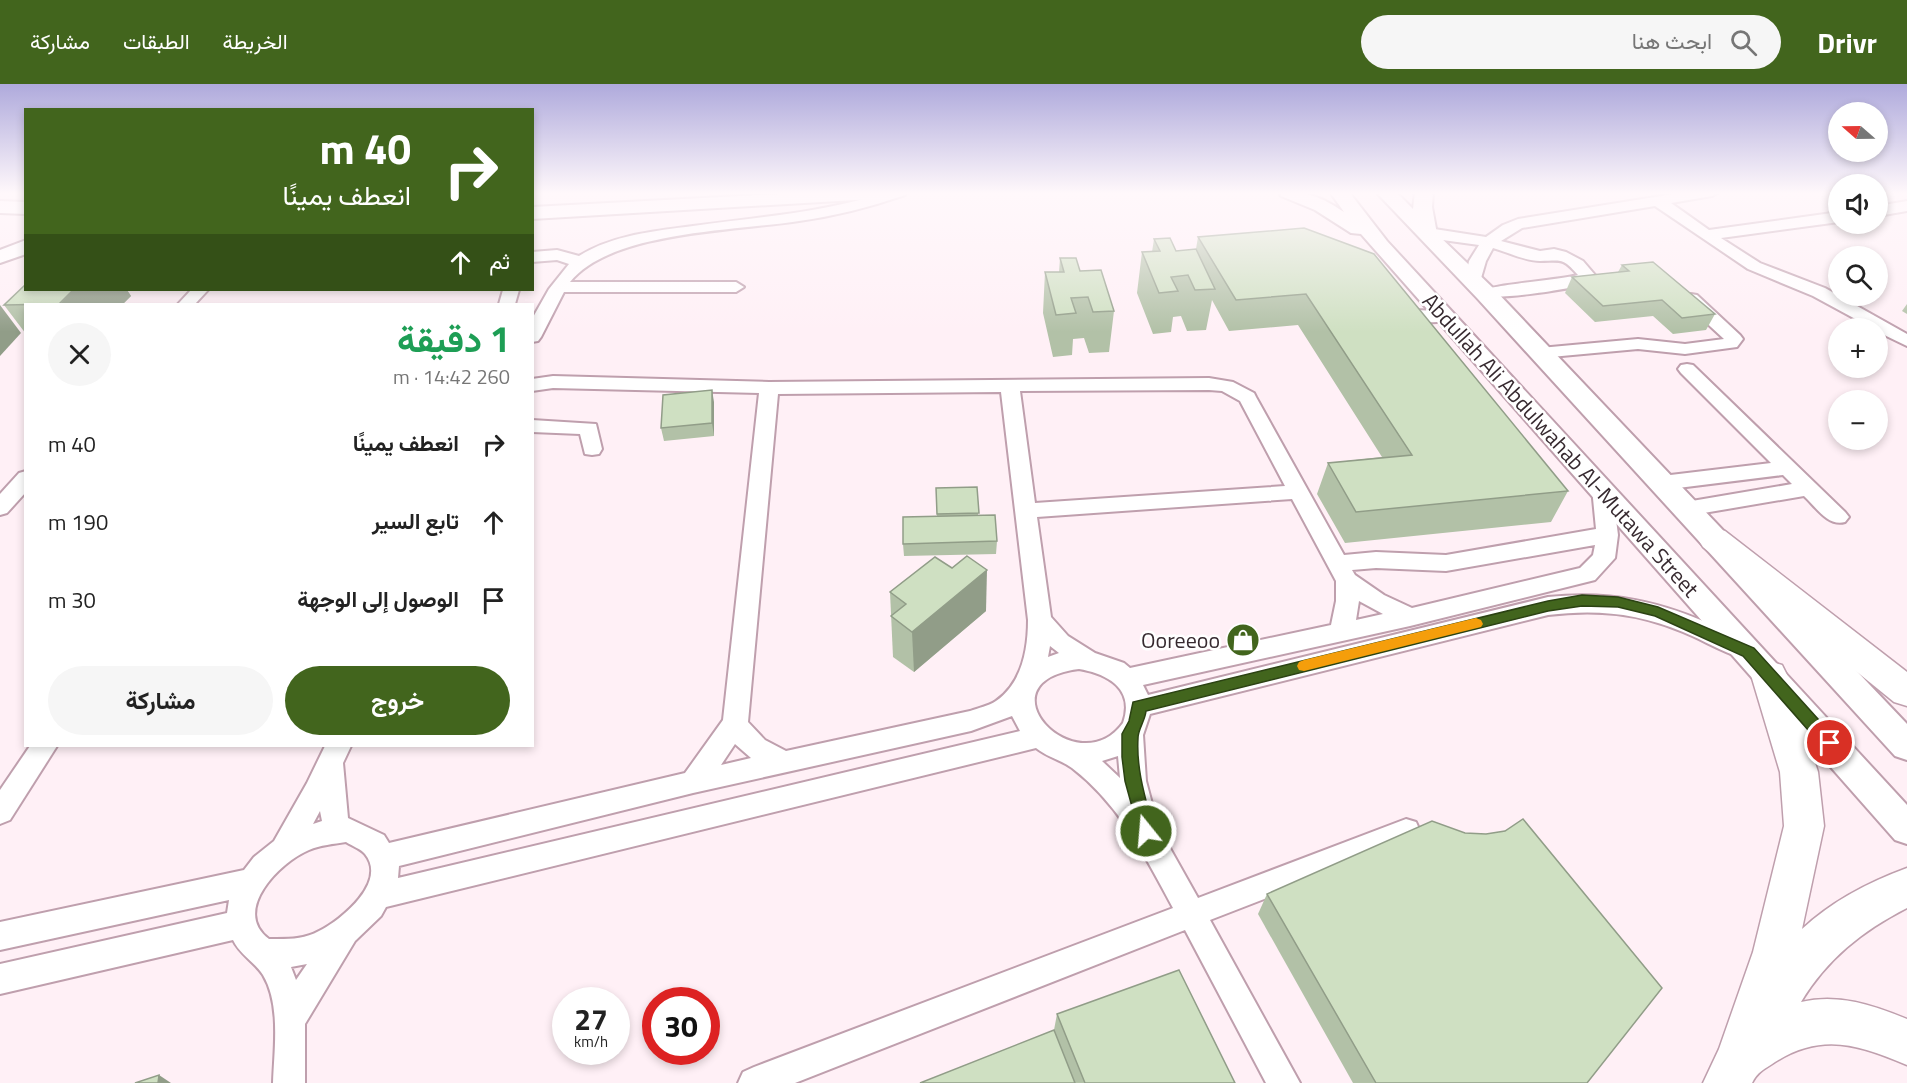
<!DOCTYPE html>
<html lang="ar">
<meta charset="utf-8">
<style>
body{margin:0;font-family:"Titillium Web",Vazirmatn,sans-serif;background:#f6f6f6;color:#222;direction:rtl;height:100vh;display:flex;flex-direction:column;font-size:22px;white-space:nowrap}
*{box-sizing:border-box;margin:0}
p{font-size:20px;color:#767676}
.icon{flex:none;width:33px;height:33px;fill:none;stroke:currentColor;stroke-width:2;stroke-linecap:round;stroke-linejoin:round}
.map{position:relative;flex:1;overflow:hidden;direction:ltr}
.panel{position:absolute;left:24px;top:219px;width:510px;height:444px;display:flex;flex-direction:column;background:#fff;border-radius:0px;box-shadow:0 3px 9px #0003;direction:rtl}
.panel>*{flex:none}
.banner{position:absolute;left:24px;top:24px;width:510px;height:183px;border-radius:0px;box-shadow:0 3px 9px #0003;direction:rtl;background:#42651d;color:#fff;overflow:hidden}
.needle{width:39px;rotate:290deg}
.controls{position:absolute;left:1828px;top:18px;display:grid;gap:12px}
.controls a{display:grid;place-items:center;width:60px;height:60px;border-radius:50%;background:#fff;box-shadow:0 3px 9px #0003;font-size:30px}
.speed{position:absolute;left:552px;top:903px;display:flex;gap:12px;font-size:30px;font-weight:700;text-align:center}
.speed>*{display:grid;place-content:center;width:78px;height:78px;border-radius:50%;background:#fff;box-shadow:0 3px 9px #0003;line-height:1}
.speed small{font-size:15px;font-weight:400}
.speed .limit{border:9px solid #d22;background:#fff;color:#111}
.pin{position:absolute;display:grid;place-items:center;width:51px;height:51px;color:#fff;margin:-26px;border:3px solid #fff;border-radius:50%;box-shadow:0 2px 6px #0007}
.me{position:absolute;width:66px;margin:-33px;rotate:343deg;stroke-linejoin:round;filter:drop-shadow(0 0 4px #0008)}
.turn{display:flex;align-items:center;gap:21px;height:126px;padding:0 24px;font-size:27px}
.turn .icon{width:78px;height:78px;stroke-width:2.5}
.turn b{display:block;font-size:42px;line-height:51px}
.then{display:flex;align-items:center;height:57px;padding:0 24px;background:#0003;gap:12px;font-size:22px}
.round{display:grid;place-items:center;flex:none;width:63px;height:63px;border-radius:32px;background:#f6f6f6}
.head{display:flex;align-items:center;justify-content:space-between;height:102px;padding:0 24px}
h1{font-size:36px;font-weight:700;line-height:45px;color:#1e9e55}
.button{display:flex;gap:12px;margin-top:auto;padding:12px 24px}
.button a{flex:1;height:69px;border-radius:36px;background:#42651d;color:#fff;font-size:24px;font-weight:700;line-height:69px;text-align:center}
.button a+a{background:#f6f6f6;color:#222}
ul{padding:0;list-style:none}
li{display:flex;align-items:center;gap:18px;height:78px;padding:0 24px}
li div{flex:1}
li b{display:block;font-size:22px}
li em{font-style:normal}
header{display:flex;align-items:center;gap:36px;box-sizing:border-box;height:84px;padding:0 30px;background:#42651d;color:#fff}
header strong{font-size:28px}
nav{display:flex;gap:33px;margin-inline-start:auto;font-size:21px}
.search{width:420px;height:54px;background:#f6f6f6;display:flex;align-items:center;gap:15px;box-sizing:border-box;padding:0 21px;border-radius:33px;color:#767676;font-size:22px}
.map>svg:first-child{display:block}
</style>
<header>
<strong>Drivr</strong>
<div class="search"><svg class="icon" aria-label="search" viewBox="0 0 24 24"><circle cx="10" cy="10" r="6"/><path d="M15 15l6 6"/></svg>ابحث هنا</div>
<nav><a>الخريطة</a><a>الطبقات</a><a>مشاركة</a></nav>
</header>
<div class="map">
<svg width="1907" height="999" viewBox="0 0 1907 999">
<rect width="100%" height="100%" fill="#fff0f6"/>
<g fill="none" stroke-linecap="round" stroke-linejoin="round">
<defs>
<g id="minor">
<path d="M886,108H907L905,111C870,123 835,132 799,137C736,147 611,147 570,198H736L744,203L736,208H564L541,253L538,257L532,258V235L549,205L569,180L557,176L532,178V168L557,166L579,172C612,151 655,147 693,142C758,133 824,129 886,108Z"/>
<path d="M1686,108H1719L1712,112L1671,119L1709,146L1839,128V138L1721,154L1760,179L1825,204L1907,250V262L1878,248V244H1872L1813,212L1748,185L1655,122L1522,144L1501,157L1540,167L1554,165L1566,168L1583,177L1595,191L1589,200C1572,204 1485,220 1477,209C1483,201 1561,196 1578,191C1562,173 1561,177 1540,177C1525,177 1507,168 1493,164L1486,177L1479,201H1467L1465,197L1469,177L1479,161L1428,154L1420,149L1428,144L1486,153L1503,141L1518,135Z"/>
<path d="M1907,117V127L1878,132V122Z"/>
<path d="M191,206H208L195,220H178Z"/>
<path d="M503,206H519L515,220H499Z"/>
<path d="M1691,210L1697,211L1740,251L1743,255L1737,263L1685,270L1638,265L1540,274L1534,273L1531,269L1534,265L1540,264L1638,255L1685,260L1724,255L1685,219L1683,215L1685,211Z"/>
<path d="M1399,215L1418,226L1451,228L1454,232L1451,236C1430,241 1404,238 1390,220L1393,216Z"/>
<path d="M1687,280L1693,281L1845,428L1849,433L1845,438C1828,443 1816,423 1804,412L1686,432L1679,430L1675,425L1679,420L1686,418L1792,400L1783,391L1662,406L1655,404L1652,399L1655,394L1662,392L1771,379L1681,289L1678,285L1681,281Z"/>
<path d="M553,292L769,298L1209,294L1233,298L1254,309L1256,313L1344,471L1376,468L1446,471L1596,445L1592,404L1595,399L1602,397L1609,399L1612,404L1618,451L1615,474L1595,496L1410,542L1143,601L1148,611L1548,513C1613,507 1660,517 1719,544C1731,549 1748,554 1754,565L1750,572L1742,574C1722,568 1703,556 1683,548C1638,529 1596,525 1548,531L1150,630L1143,651L1146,697L1155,731L1153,734L1198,814L1406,735L1416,738L1420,747L1416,756L1210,836L1300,999H1266L1185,846L795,999H738L743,988L754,983L1173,824C1145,772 1120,721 1072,684C1061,676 1047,673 1036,664L386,823L381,832L355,857L305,940V999H273C274,966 281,921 263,891C254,877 240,871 233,856L0,910V880L227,829L229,816L0,866V838L244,786L254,773L274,757L307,699L325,662H351L343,679L348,734L384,751L389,759L685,689L723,636L759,309L553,304L532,307V295ZM1209,306L1222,307L1240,317L1285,402L1035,419L1020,307ZM1001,308L1028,536C1028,565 1022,599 996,617C989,622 978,624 970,627L786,667L765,656L748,638L778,310ZM1292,415L1336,497V517L1331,541L1130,584L1124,579L1095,569L1068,552L1051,533L1037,433ZM1595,461L1593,471L1580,484L1412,524L1384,511L1355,491L1352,486L1376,484L1446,487ZM1359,517L1383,530L1356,536ZM1050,562L1059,569L1048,573ZM1079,585C1108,590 1135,605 1123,639C1077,702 977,598 1079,585ZM1012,632L1020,647L398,794L399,782L693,709L971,647ZM735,660L751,674L721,681ZM1118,672L1120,694L1102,677ZM320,727L322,737L313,740ZM346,758C352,762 361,765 365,770C388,798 341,836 319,847C303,856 287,855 269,855C231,827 280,778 309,766C320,761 334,760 346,758ZM307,880L296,896L291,883Z"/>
<path d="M532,336L596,340L602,365L599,370L592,371L585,370L580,350L532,348Z"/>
<path d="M26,387V408L7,429L0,431V410L19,389Z"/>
<path d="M30,662H57L10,736L0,740V706Z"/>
</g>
<g id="major">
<path d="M817,108H898L896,112L889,114L532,135V123Z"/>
<path d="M1279,108C1308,108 1320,112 1344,128L1330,108H1349L1387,157L1907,721V760L1895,756L1361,150L1351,149L1315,126L1281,112Z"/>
<path d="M1376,108H1396L1413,125L1415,108H1433L1432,123L1437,150L1493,204L1907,640V676L1895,672L1477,214Z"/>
<path d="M0,117L26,118V130L0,129Z"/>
<path d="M26,156V170L0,179V166Z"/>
</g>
<g id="highway">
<path d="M1714,444L1725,447L1907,588V622L1894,618L1703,463L1698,455L1703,447Z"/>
<path d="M1769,577L1782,581L1787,591L1818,688L1824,742L1802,845C1832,817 1869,798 1907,784V824C1862,847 1827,875 1801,918C1838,909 1873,921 1907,935V981C1858,961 1823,948 1775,978C1765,985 1757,988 1752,999H1703L1719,965L1753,868L1784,742L1780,688L1751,591L1756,581Z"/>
</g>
</defs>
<use href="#minor" stroke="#bf9fad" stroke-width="4"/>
<use href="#major" stroke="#bf9fad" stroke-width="4"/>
<use href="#highway" stroke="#bf9fad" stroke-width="3"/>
<use href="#minor" fill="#fff" fill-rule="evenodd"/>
<use href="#major" fill="#fff" fill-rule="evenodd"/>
<use href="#highway" fill="#fff" fill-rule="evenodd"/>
</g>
<g fill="#b2c1a7">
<path d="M1304,144L1568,407L1551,438L1345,459L1317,410L1328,379L1382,373L1298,241L1229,247L1212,216L1206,246L1187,247L1181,232L1173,233L1171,248L1153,250L1137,209L1142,168H1152L1154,155L1176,167L1196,165L1198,153Z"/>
<path d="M1060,174L1080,187L1114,227L1109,268L1089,269L1084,254L1073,255L1072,271L1053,273L1043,229L1045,188H1059Z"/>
<path d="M1622,181L1715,230L1706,246L1673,250L1653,232L1595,238L1565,209L1572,193L1618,188Z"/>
<path d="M26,206H127L131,212L123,220H26V250L4,221Z"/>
<path d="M1907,220V230L1902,227Z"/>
<path d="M714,318V352L664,357L661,344Z"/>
<path d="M977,403L978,431L997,457L996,470L904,472L903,460L937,432L936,404Z"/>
<path d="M890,508L986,527L914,588L893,573Z"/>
<path d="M1267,810L1587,999H1353L1258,830Z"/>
<path d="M1057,930L1235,999H920L1054,946Z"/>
</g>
<g fill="#919d88">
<path d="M73,206H127L131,212L123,220H60Z"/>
<path d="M0,221L21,249L0,272Z"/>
<path d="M712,306L714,318V352L712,339Z"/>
<path d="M987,486L986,527L914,588L912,548Z"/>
<path d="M159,991L171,999H158Z"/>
</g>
<g fill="#cfe0c2" stroke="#919d88" stroke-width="1.5">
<path d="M1304,144L1374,170L1568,407L1356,428L1328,379L1412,371L1306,210L1236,216L1198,153Z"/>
<path d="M1170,154L1176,167L1196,165L1215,205L1195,206L1188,191L1171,193L1178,207L1159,209L1142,168L1160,167L1154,155Z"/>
<path d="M1060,174H1076L1080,187L1101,186L1114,227L1093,228L1088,213L1071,214L1076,229L1056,231L1045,188H1064Z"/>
<path d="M1653,178L1715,230L1682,234L1662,216L1603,222L1572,193L1629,187L1622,181Z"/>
<path d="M26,200V206H73L59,220L4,221Z"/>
<path d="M712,306V339L661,344L663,311Z"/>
<path d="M977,403L979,429L937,430L936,404Z"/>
<path d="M995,431L997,457L903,460V433Z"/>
<path d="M967,472L987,486L912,548L891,532L906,520L890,508L935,473L952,484Z"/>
<path d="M1523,735L1662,904L1587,999H1376L1267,810L1432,737L1465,749L1486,750L1505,747Z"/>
<path d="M1179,886L1235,999H1085L1057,930Z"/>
<path d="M1054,946L1075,999H920Z"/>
<path d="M159,991L158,999H135Z"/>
</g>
<linearGradient id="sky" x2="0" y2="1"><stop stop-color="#afaadc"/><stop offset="0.44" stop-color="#fff8fb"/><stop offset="1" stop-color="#fff8fb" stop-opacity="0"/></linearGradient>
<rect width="1907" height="248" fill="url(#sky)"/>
<path fill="#42651d" stroke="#2b4213" stroke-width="1.5" d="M1582,511L1618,513L1658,523L1754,564L1836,655L1838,659L1836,664L1830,666L1824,664L1743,572L1655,532L1618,523L1582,522L1548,527L1146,627C1145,637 1138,645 1138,654C1136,686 1146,716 1154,747L1152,752L1146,754L1140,752L1125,697L1122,673V650L1129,637L1133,618L1548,517Z"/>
<path fill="#f59e0b" d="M1476,534L1481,536L1483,540L1481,543L1304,587L1299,586L1297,582L1299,578L1304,576Z"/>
<defs>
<symbol id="shop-disc" viewBox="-11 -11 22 22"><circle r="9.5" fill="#42651d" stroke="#fff"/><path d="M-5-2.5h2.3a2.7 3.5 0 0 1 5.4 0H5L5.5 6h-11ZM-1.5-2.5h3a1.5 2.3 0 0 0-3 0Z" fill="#fff"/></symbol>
</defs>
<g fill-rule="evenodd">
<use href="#shop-disc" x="1224" y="537" width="38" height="38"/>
</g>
<g text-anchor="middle" stroke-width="5" stroke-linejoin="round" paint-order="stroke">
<g font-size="22" fill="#372a30" stroke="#fff">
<text transform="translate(1561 361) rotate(48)" y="8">Abdullah Ali Abdulwahab Al-Mutawa Street</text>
</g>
<g font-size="22" fill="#372a30" stroke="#fff" text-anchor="end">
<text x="1220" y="564">Ooreeoo</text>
</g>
</g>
</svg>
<div class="controls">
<a><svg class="needle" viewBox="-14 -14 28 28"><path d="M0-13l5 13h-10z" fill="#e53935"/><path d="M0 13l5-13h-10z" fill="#767676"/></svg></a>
<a><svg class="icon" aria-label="sound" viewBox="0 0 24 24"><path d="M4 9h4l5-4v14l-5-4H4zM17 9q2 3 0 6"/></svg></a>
<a><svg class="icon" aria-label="search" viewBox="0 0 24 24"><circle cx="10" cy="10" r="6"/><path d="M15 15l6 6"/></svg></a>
<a>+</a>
<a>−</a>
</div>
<div class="speed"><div>27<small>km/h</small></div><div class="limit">30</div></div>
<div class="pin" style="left:1830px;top:659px;background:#d93025"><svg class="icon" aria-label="arrive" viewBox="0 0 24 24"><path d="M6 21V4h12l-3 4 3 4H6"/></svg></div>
<svg class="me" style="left:1146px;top:747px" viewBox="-20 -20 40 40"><circle r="17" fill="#42651d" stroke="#fff" stroke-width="3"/><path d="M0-11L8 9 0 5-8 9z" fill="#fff"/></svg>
<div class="banner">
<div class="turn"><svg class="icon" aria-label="right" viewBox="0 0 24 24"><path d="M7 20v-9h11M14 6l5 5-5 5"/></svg><div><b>40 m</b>انعطف يمينًا</div></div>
<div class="then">ثم<svg class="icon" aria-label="ahead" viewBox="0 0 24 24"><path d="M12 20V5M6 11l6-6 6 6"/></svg></div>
</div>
<section class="panel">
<div class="head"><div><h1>1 دقيقة</h1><p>260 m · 14:42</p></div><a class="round"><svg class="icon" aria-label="close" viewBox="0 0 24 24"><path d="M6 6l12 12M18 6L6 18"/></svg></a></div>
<ul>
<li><svg class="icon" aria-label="right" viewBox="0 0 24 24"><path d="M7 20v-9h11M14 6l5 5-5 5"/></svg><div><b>انعطف يمينًا</b></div><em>40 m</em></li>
<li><svg class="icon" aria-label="ahead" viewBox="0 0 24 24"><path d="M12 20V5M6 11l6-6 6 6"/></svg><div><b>تابع السير</b></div><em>190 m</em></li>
<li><svg class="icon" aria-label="arrive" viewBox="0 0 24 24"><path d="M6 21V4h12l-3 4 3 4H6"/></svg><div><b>الوصول إلى الوجهة</b></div><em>30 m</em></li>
</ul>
<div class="button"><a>خروج</a><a>مشاركة</a></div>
</section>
</div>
